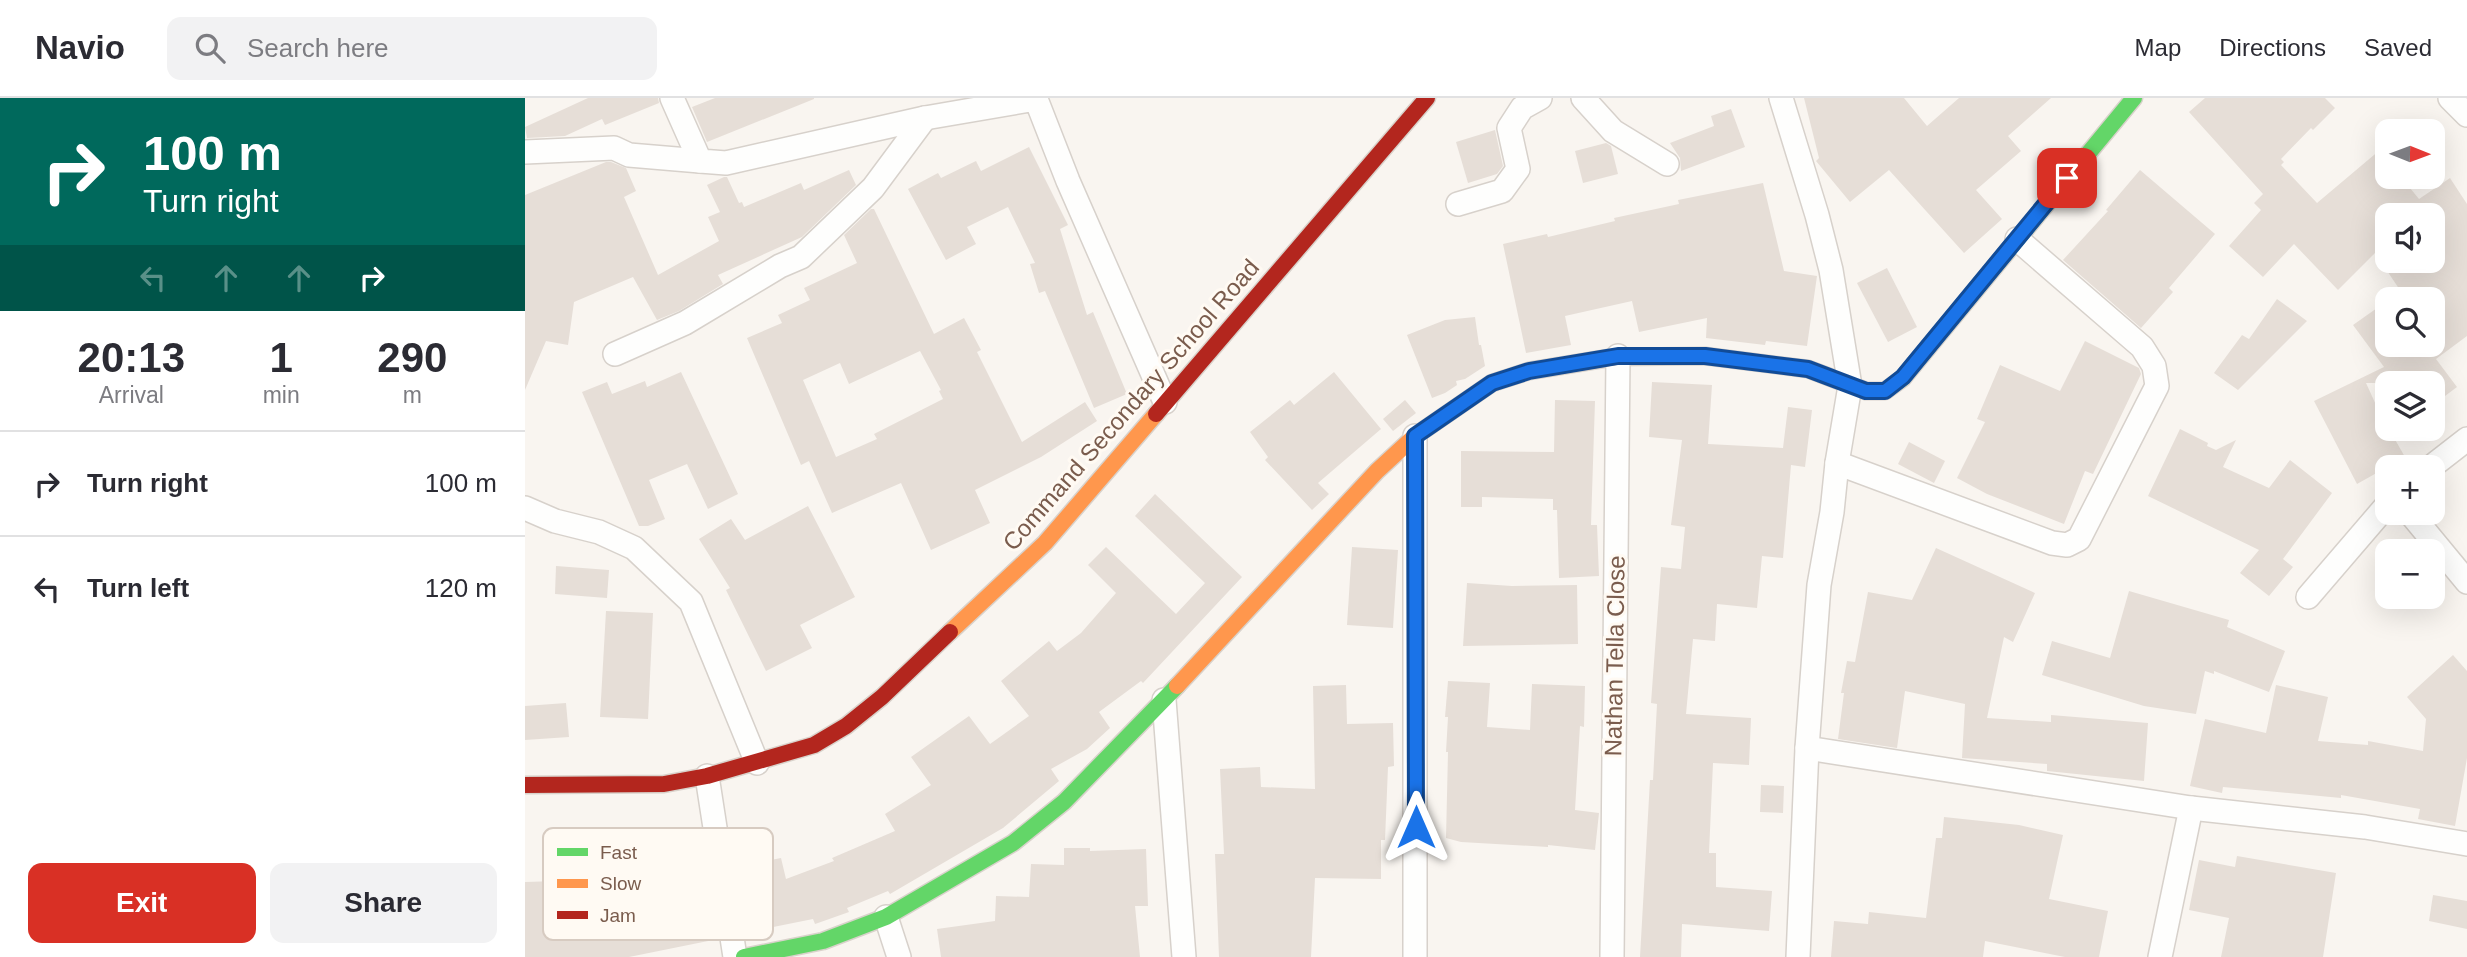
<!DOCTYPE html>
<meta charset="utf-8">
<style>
body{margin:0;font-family:Arial,sans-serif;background:#f2f2f3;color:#2b2b33;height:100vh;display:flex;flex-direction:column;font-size:26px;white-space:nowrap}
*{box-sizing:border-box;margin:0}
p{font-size:23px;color:#7c7c81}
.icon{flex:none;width:38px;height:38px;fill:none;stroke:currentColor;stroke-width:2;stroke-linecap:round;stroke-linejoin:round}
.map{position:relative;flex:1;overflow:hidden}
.panel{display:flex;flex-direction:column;background:#fff;width:525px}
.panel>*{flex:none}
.hud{background:#00695c;color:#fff;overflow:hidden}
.needle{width:46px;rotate:91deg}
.buttons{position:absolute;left:1850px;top:21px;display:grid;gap:14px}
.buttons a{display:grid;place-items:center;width:70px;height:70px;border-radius:14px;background:#fff;box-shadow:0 7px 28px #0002;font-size:35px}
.pin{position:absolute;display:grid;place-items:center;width:60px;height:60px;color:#fff;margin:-30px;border-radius:14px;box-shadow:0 4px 10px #0006}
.me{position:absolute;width:77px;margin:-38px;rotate:0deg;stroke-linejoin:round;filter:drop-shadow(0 0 5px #0008)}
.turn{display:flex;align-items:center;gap:24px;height:147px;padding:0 28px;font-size:32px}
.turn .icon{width:91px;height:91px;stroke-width:2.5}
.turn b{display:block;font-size:49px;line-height:60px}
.lanes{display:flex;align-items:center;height:66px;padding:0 28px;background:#0003;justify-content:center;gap:35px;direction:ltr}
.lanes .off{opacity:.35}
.eta{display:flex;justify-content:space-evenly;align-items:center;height:119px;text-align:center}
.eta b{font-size:42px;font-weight:600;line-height:49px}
.button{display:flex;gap:14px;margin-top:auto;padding:14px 28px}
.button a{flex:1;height:80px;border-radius:14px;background:#d93025;color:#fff;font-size:28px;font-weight:600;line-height:80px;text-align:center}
.button a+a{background:#f2f2f3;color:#2b2b33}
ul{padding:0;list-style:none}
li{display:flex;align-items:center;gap:21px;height:105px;padding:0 28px;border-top:2px solid #e1e1e2}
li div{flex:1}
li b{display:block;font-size:26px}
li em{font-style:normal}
header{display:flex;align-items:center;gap:42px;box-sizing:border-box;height:98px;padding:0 35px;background:#fff;border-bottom:2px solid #e1e1e2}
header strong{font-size:33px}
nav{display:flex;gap:38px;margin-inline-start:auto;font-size:24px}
.search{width:490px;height:63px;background:#f2f2f3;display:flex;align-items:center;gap:18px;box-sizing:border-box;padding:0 24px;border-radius:14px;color:#7c7c81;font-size:26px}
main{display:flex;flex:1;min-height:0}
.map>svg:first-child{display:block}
</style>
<header>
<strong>Navio</strong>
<div class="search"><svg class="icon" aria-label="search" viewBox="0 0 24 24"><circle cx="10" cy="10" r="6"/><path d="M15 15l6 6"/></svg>Search here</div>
<nav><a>Map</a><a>Directions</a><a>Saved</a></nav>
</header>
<main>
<section class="panel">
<div class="hud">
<div class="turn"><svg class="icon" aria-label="right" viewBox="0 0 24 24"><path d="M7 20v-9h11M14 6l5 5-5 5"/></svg><div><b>100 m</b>Turn right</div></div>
<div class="lanes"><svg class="icon off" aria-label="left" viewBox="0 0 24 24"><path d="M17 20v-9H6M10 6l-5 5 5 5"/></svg><svg class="icon off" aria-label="ahead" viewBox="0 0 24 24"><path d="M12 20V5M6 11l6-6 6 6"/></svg><svg class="icon off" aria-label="ahead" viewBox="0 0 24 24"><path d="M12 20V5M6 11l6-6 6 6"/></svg><svg class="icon" aria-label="right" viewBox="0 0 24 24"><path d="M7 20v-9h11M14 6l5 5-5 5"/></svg></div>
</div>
<div class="eta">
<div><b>20:13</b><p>Arrival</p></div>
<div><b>1</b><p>min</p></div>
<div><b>290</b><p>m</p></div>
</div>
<ul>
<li><svg class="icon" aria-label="right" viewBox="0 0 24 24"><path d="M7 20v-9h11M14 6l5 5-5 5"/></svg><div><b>Turn right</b></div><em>100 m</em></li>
<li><svg class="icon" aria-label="left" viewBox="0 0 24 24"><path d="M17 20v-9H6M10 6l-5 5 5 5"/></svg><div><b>Turn left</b></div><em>120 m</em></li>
</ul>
<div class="button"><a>Exit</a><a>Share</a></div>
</section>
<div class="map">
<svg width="1942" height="859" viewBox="0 0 1942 859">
<rect width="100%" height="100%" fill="#f9f5f0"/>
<g fill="#e6ded7" fill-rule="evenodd">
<path d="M63,0H133L134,5L80,27L77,21L40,38L2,40L0,29Z"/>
<path d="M190,0H289V1L182,44L167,9Z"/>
<path d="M1279,0H1379L1402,28L1434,0H1526L1483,38L1496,53L1451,92L1477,121L1439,155L1364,72L1325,104L1291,63L1294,60Z"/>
<path d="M1680,0H1800L1810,10L1788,32L1786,30L1756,61L1759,64L1756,67L1792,105L1862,46V79H1876L1894,101L1925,80L1942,106V238L1911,261L1932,289L1908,307V285H1841L1862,331H1864L1880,359L1832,386L1789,303L1859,269L1828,227L1862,203V247H1908V201H1881L1850,155L1813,192L1769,146L1738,179L1704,148L1736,112L1729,105L1738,96L1664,14ZM1862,117H1908V163H1862Z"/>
<path d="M1206,11L1220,49L1156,73L1155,60L1145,45L1189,28L1186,18Z"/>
<path d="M970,32L978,68L972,76L943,85L931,44Z"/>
<path d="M1081,45L1086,48L1093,76L1058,85L1050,53Z"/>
<path d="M504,49L543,127L535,131L562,217L568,214L602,296L569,310L520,193L514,195L505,166L510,165L483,109L442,129L451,146L421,162L383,91L413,75L416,80L451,63L456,73Z"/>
<path d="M81,64H86L101,70L111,93L99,99L133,177L194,143L183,119L195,114L182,87L199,79H202L214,105L217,104L219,109L276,85L279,92L324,72L331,87L277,139L193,177L198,186L154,213L132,222L108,179L49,204L43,247L21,243L0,292V97Z"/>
<path d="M1615,72L1690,136L1644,190L1648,194L1616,230L1538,162L1583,113L1581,112Z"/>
<path d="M1238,85L1259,173L1292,178L1282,248L1241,243L1240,247L1181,240L1182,220L1114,234L1107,203L1040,218L1046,247L1001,255L978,146L1022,136L1023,139L1090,123L1089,120L1154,106L1153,102Z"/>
<path d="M346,111H349L409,236L439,220L456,252L452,254L497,344L560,304L572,323L516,359L450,392L465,425L406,452L376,385L307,415L284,363L276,367L222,240L257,225L253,217L285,202L279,190L332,165L319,137ZM395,253L416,292L414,293L418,301L349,336L352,341L311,359L278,282L315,265L324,286Z"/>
<path d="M1362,170L1392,229L1363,244L1332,185Z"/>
<path d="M1752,201L1782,223L1713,292L1689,275L1717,237L1724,241Z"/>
<path d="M950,219L954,247H956L960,268L940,281L931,283L932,287L920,295L907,300L882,237L920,222Z"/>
<path d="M1560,243L1614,270L1616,276L1568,376L1560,373L1539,426L1462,396L1432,380L1460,324L1452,321L1475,267L1535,293Z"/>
<path d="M156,274L213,396L183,411L162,366L124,382L140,421L123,428H114L57,294L82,284L87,296L120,283L122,289Z"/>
<path d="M809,274L856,331L793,385L804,396L787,412L740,362L743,359L725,334L765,302L769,307Z"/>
<path d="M1127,284L1187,287L1183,346L1258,350L1263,309L1287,312L1280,369L1266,367L1258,460L1237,458L1232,510L1192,506L1190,543L1168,541L1161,616L1226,620L1224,667L1188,665L1184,755H1191V789L1247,793L1244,833L1157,826L1156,859H1115L1125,682H1128L1132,606L1126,605L1136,469L1156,471L1160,429L1146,427L1157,342L1124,339Z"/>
<path d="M880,302L891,315L868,333L858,321Z"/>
<path d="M1030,302L1070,303L1066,427H1072L1074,478L1034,480L1032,412H1028V401L957,399V409H936V353L1029,354Z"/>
<path d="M1655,331L1683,345L1682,348L1691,352L1711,342L1698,369L1744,390L1765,362L1807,395L1758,461L1768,469L1744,498L1715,475L1734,452L1623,398Z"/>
<path d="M1384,344L1420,363L1409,385L1373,366Z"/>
<path d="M630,396L717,479L618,585L616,583L574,614L585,630L562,651L526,671L534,683L478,730L365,796L363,793L322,810L324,814L293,825L290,826L288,821L229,833L216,768L256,760L261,781L309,763L307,760L370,733L360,716L406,687L386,659L444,618L465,646L504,618L476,583L524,543L532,553L556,535L591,495L563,467L581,449L651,516L680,485L610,418Z"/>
<path d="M283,408L330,499L275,527L287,550L241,573L201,492L205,490L174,441L206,421L220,442Z"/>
<path d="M827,449L873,452L868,530L822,527Z"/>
<path d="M1411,450L1510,495L1488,544L1479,539L1462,620L1526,624V617L1623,625L1619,683L1522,673V666L1437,660L1440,606L1380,593L1372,650L1313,641L1319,595H1316L1322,563L1330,564L1343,494L1387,502Z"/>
<path d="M31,468L84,472L82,500L30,496Z"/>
<path d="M942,485L987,488L1052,487L1053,546L938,548Z"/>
<path d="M1604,493L1704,522L1702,529L1760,553L1744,594L1689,573V576L1680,573L1671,616L1619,608L1517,577L1527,543L1585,560Z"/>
<path d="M81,513L128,515L123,621L75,619Z"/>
<path d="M1928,557L1942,573V660L1930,728L1893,721L1895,711L1816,697V700L1698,689L1697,695L1665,688L1680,621L1741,635L1751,587L1803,599L1793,643L1843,647V643L1898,653L1901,621L1882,599Z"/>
<path d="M923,583L965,585L962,629L1005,632L1007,586L1060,588L1059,629L1055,628L1050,712L1074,715L1070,752L1023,747V749L936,744L921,740L923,654H921L923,619H920Z"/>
<path d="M821,587L822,626L868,625L869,668L863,669L860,742H856V781L790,780L786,859H694L690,756H699L695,671L735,669L736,689L790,691L788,588Z"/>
<path d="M41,605L44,639L0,642V608Z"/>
<path d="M1236,687L1259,688L1258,715L1235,714Z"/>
<path d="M1419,719L1494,727L1538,737L1524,801L1583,813L1574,859H1540L1460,843L1458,859H1306L1309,823L1343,826L1344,814L1401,820L1411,740H1417Z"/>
<path d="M539,750H565V753L621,751L623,808H610L615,859H416L412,831L470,823L471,798L504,799L506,766L539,767Z"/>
<path d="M66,756L131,757L129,811L188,810L193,841L104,859H0V784L65,782Z"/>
<path d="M1712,758L1811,775L1798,859H1696L1704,820L1664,812L1674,762L1710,769Z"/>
<path d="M1908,797L1942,803V831L1904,823Z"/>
</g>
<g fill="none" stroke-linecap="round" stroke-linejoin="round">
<defs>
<g id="street">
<path d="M147,0L175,63L201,65L400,20L511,1L543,83L640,304"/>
<path d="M1058,0L1088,33L1142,66"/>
<path d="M1256,0L1292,117L1306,172L1325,288L1312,365L1307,414L1294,487L1282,650L1273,859"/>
<path d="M1925,0L1942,17"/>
<path d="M0,54L89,50L104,57L175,63"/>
<path d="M933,106L977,93L993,71L984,30L997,10L1015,0"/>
<path d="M90,256L160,225L255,168L276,159L348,90L400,20"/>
<path d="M890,338V859"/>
<path d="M1312,365L1527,445L1542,447L1554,441L1632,288L1629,268L1617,249L1492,141"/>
<path d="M1906,369L1942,341"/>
<path d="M0,410L30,423L74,434L109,450L166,504L232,665"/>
<path d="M1885,415L1942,484"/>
<path d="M1783,499L1862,407"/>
<path d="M639,602L659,859"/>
<path d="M1282,650L1666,710L1840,729L1942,746"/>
<path d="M182,678L210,859"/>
<path d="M361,819L374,859"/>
<path d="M1087,859L1093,258"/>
<path d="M1635,859L1666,710"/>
</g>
<g id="fast">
<path d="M1090,259L1180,258L1283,271L1341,293H1360L1378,280L1609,0"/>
<path d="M219,859L298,843L361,819L488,745L539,704L652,588"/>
</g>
<g id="slow">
<path d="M425,534L520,445L631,316"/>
<path d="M652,588L852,373L890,338L967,285L1004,273L1090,259"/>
</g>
<g id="jam">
<path d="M631,316L902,0"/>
<path d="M0,687L139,686L182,678L289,647L321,628L357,599L425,534"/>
</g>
</defs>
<use href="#street" stroke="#d7d1cb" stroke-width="26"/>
<use href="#fast" stroke="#d9d2cb" stroke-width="19"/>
<use href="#slow" stroke="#d9d2cb" stroke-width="19"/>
<use href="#jam" stroke="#d9d2cb" stroke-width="19"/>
<use href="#street" stroke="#fefefd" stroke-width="23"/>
<use href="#fast" stroke="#63d668" stroke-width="16"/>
<use href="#slow" stroke="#ff974d" stroke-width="16"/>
<use href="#jam" stroke="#b3261e" stroke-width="16"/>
</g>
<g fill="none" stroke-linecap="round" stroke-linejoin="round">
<defs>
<path id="route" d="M891,729L890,338L967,285L1004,273L1093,258H1180L1283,271L1341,293H1360L1378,279L1542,80"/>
</defs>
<use href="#route" stroke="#114b97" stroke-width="18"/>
<use href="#route" stroke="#1a73e8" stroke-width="12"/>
</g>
<g text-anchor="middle" stroke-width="6" stroke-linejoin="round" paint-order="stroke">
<g font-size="24" fill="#7a5c4d" stroke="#fffaf3">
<text transform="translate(606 307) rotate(-49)" y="8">Command Secondary School Road</text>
<text transform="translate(1090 558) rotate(-89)" y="8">Nathan Tella Close</text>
</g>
</g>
<rect x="18" y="730" width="230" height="112" rx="10" fill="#fffaf3" stroke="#d7cbc1" stroke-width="2"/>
<rect x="32" y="750" width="31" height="8" fill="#63d668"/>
<rect x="32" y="781" width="31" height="9" fill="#ff974d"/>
<rect x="32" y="813" width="31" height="8" fill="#b3261e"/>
<g font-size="19" fill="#7a5c4d">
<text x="75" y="761">Fast</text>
<text x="75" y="792">Slow</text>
<text x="75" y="824">Jam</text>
</g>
</svg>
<div class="buttons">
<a><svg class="needle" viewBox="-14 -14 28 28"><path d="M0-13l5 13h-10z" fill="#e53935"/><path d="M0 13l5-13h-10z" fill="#7c7c81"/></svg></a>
<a><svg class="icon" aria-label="sound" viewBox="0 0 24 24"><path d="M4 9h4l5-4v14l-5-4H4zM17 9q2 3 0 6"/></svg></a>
<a><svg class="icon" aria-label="search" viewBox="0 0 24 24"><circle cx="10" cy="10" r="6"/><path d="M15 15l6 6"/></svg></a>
<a><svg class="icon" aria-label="layers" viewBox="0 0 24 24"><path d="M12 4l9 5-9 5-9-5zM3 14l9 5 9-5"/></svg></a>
<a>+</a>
<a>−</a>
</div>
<div class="pin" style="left:1542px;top:80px;background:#d93025"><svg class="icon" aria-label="arrive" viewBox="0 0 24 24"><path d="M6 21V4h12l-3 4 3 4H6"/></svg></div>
<svg class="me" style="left:891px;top:729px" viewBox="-20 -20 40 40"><path d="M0-17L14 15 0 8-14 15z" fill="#1a73e8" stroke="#fff" stroke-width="4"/></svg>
</div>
</main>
